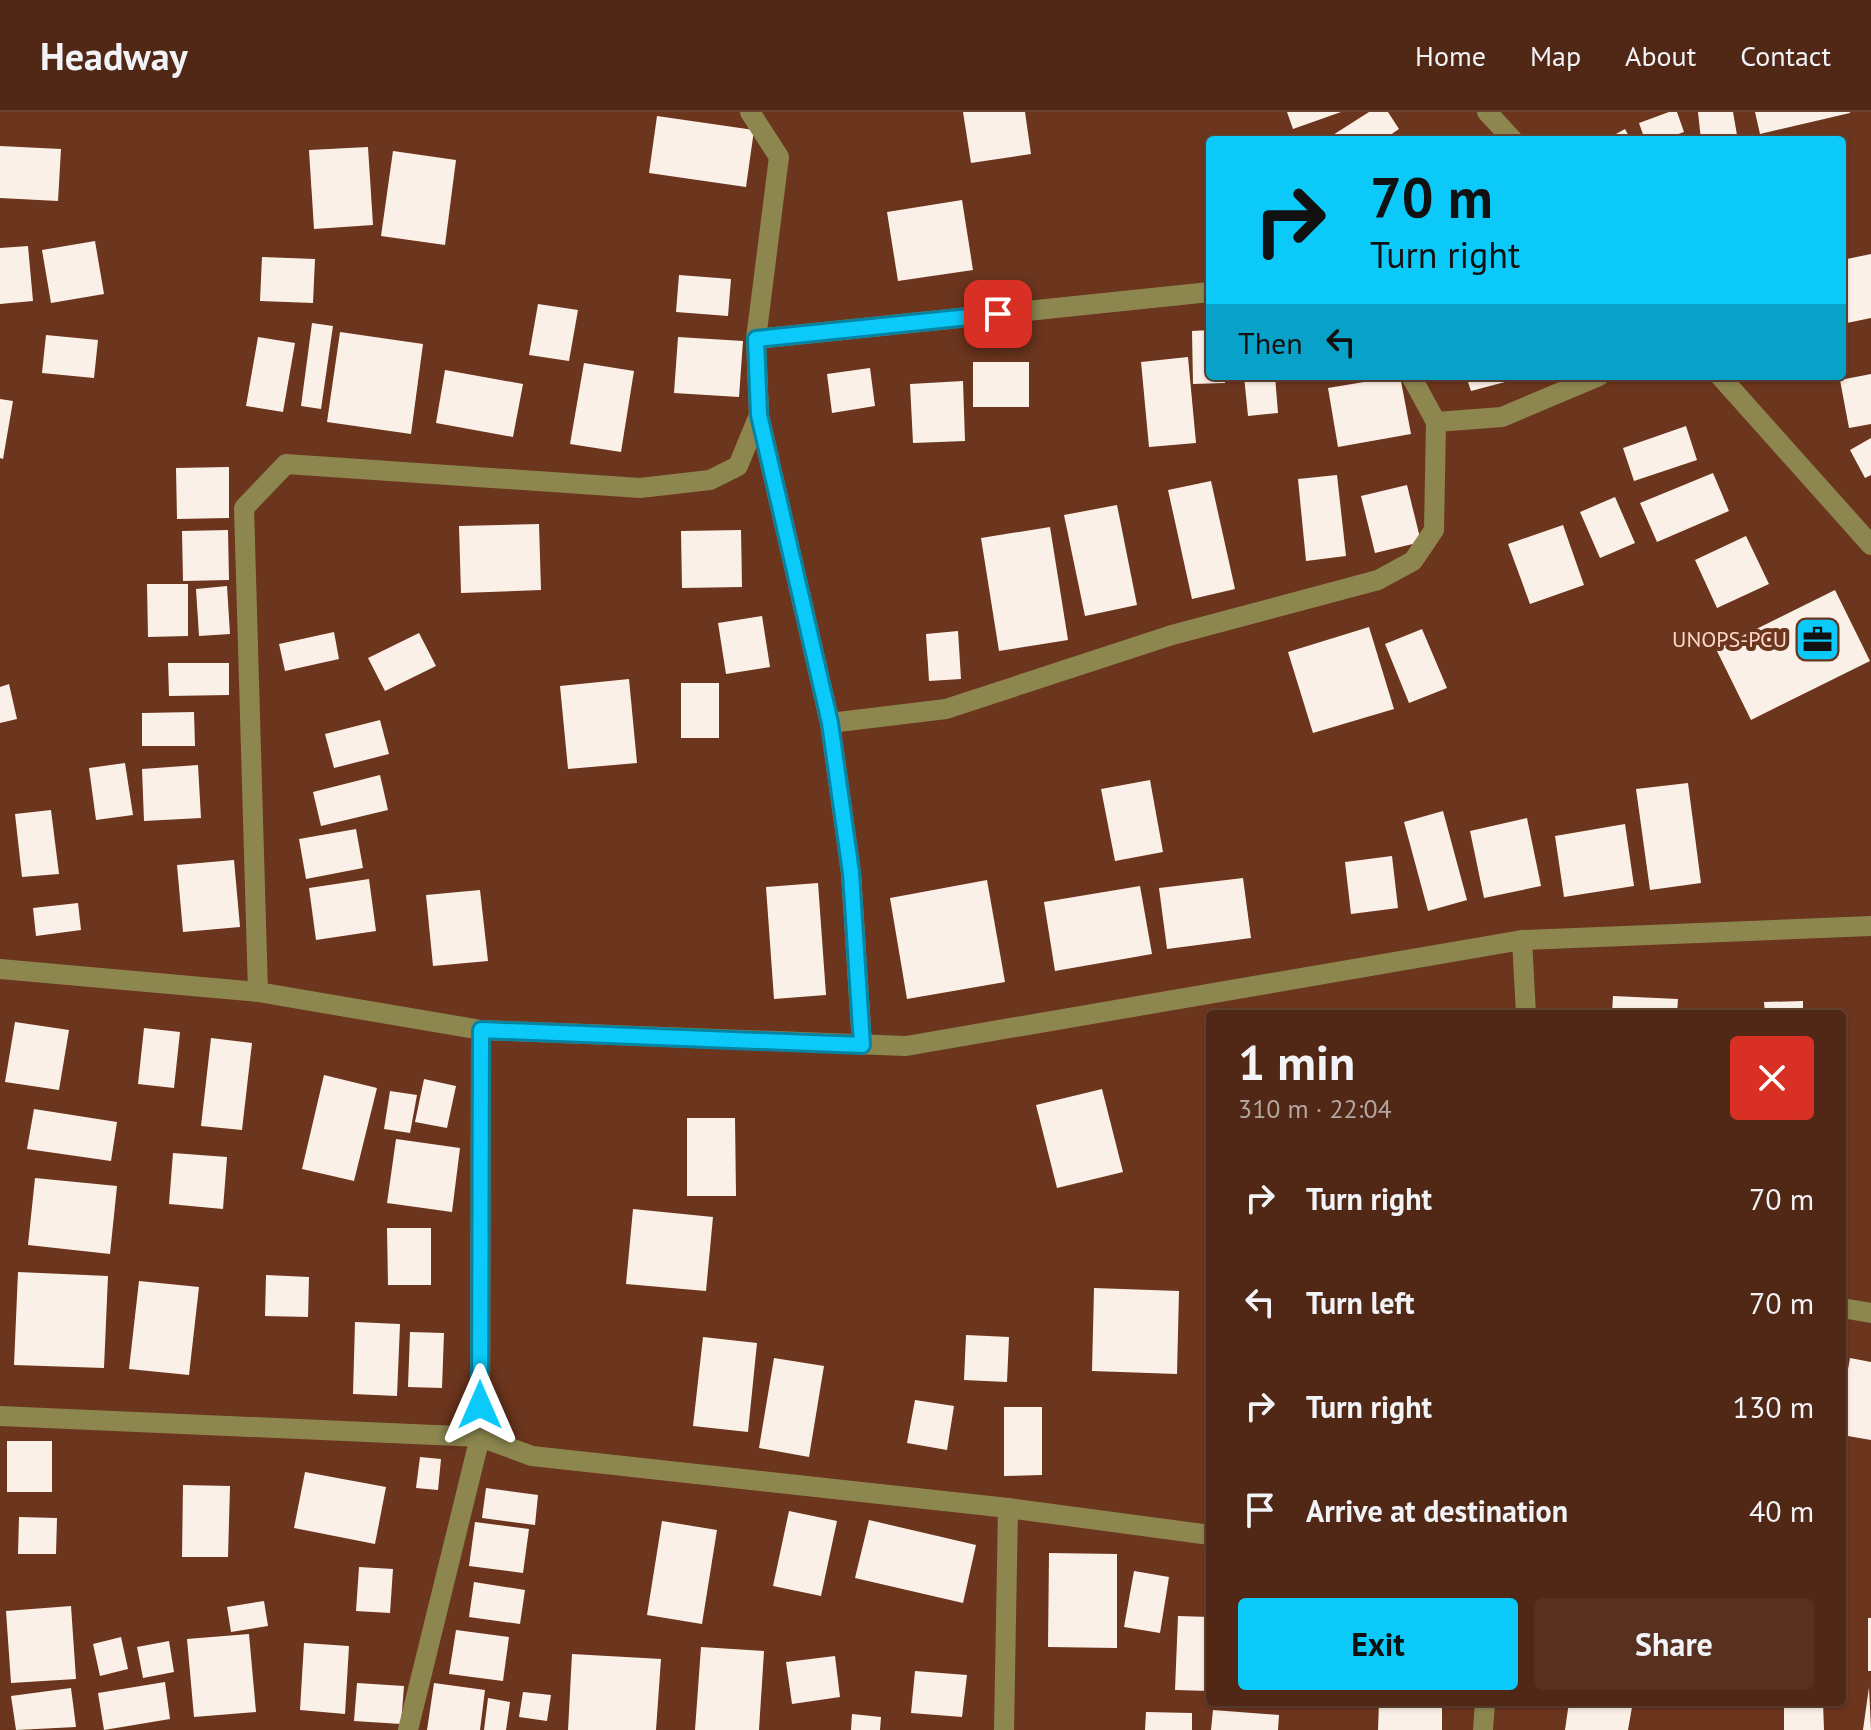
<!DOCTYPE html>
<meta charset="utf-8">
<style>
body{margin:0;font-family:"PT Sans",sans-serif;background:#57301f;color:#f1f3f6;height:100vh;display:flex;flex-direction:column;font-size:30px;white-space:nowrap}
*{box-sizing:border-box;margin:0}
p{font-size:26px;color:#b4a6a1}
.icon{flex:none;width:44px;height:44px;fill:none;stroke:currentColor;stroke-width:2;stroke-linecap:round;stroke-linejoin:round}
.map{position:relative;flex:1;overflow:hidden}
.details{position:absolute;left:1206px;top:898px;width:640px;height:696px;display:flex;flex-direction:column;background:#512816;border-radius:8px;box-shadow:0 2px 6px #0004,0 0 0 2px #674435}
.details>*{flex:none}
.banner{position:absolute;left:1206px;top:24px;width:640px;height:244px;border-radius:8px;box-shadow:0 2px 6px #0004,0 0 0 2px #674435;background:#0bcafa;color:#111;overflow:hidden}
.pin{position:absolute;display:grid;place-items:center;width:68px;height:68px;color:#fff;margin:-34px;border-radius:16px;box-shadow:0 4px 12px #0006}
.me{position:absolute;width:88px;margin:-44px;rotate:0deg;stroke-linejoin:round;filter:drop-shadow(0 0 6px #0008)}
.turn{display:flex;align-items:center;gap:28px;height:168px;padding:0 32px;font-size:36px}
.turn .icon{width:104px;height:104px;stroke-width:2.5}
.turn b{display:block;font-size:56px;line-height:68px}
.then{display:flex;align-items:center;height:76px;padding:0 32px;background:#0003;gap:16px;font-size:30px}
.round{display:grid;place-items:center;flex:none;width:84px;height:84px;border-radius:8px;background:#57301f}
.head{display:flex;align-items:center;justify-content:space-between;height:136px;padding:0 32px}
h1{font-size:48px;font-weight:800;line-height:60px}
.action{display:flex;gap:16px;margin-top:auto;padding:16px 32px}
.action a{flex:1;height:92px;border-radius:8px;background:#0bcafa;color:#111;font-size:32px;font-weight:800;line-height:92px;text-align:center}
.action a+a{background:#57301f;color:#f1f3f6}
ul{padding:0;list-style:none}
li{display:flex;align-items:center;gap:24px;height:104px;padding:0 32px}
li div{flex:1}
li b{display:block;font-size:30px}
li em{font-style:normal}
header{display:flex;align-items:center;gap:48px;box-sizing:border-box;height:112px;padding:0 40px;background:#512816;border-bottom:2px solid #674435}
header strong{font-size:38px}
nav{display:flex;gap:44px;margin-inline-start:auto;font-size:28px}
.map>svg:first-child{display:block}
</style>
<header>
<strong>Headway</strong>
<nav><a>Home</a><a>Map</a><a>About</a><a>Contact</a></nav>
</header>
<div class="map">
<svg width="1871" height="1618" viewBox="0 0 1871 1618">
<rect width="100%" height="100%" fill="#6c351d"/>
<g fill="#fbf0e7">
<path d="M963,0H1025L1031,42L971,51Z"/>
<path d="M1287,0H1341L1293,17Z"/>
<path d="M1369,0H1388L1399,17L1383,28H1325Z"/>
<path d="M1669,0H1677L1684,20L1662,28H1645L1639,11Z"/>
<path d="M1698,0H1733L1737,23L1701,28Z"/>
<path d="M1755,0H1850V1L1760,22Z"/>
<path d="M657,4L754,18L746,75L649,61Z"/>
<path d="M1625,17L1631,28H1605Z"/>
<path d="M0,34L61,37L58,89L0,86Z"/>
<path d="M368,35L373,113L314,117L309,38Z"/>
<path d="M393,39L456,48L445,133L381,124Z"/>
<path d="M962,88L973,158L898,169L887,100Z"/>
<path d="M95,129L104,182L51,191L42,138Z"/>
<path d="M28,134L33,189L0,192V136Z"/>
<path d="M1871,142V206L1842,212V148Z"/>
<path d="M262,145L315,147L313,191L260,189Z"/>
<path d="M679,163L731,167L728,204L676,200Z"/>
<path d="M538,192L578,198L569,249L529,243Z"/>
<path d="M312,211L333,214L321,297L301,294Z"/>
<path d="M1210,218V264H1225V271L1193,272L1192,219Z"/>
<path d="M340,220L423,232L411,322L327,310Z"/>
<path d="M46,223L98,228L94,266L42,261Z"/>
<path d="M258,225L295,231L283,300L246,294Z"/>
<path d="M678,225L743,229L739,285L674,281Z"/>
<path d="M1188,245L1196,331L1149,335L1141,250Z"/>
<rect x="973" y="250" width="56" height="45"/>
<path d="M584,251L634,259L621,340L570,332Z"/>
<path d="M870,256L875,294L832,301L827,262Z"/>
<path d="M445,258L523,272L513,325L436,311Z"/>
<path d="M1871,262V312L1849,316L1840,268Z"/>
<path d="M1244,264H1275L1278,301L1248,304Z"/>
<path d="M1400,264L1411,322L1338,335L1328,276Z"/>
<path d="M1466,264H1524V265L1471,279Z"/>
<path d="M963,269L965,329L913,331L910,272Z"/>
<path d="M0,287L13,289L3,347L0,346Z"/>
<path d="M1686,314L1697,348L1634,369L1623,336Z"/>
<path d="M1871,326V363L1865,366L1850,338Z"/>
<path d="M229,355V406L177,407L176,356Z"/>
<path d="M1713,361L1729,399L1657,430L1640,391Z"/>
<path d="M1337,363L1346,444L1306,449L1298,367Z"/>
<path d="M1211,369L1235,477L1192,487L1168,378Z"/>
<path d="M1407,373L1421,430L1375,441L1361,384Z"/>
<path d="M1615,385L1635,431L1600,446L1580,400Z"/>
<path d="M1117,393L1137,493L1085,504L1064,403Z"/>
<path d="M539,412L541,478L461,481L459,414Z"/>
<path d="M1563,413L1584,473L1530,492L1508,432Z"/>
<path d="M1050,415L1068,528L999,539L981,426Z"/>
<path d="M228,418L229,468L183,469L182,419Z"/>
<path d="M741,418L742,475L682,476L681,419Z"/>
<path d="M1746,424L1769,472L1717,496L1695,448Z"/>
<path d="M147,472H188V524L148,525Z"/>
<path d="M227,474L230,522L199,524L196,477Z"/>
<path d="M1835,478L1870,549L1751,608L1716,537Z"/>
<path d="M762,504L770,555L726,562L718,511Z"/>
<path d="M1369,515L1394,597L1313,621L1288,540Z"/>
<path d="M1422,517L1447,576L1409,591L1385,532Z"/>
<path d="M958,519L961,567L929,569L926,522Z"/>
<path d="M334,520L339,547L285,559L279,532Z"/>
<path d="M419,521L436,554L385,579L368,546Z"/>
<path d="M168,551H229V583L169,584Z"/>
<path d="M629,567L637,651L568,657L560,574Z"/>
<rect x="681" y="571" width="38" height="55"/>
<path d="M9,572L17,607L0,611V575Z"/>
<path d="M194,600L195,634H142V601Z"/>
<path d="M380,608L389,642L334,656L325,622Z"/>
<path d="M125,651L133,703L96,708L89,656Z"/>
<path d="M198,653L201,706L144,709L142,657Z"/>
<path d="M380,663L388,698L321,714L313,680Z"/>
<path d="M1150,668L1163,740L1115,749L1101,677Z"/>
<path d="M1688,671L1701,771L1650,778L1636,677Z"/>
<path d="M51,698L59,762L22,765L15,702Z"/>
<path d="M1443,699L1467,788L1428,799L1404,710Z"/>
<path d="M1527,706L1541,774L1484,786L1470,719Z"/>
<path d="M1625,712L1634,774L1564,785L1555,724Z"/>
<path d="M356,717L363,756L306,767L299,727Z"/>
<path d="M1392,744L1398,796L1351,802L1345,750Z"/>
<path d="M234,748L240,815L183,820L177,753Z"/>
<path d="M1243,766L1251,826L1167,837L1159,776Z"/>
<path d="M369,767L376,819L316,828L309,776Z"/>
<path d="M987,768L1005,870L907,887L890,786Z"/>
<path d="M818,771L826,883L774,887L766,775Z"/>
<path d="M1140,774L1152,842L1055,859L1044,790Z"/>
<path d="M480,778L488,849L433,854L426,783Z"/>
<path d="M78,791L81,818L36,824L33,796Z"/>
<path d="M1613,884L1678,887L1677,902H1612Z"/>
<path d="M1803,889V902H1765L1764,890Z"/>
<path d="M15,910L69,918L59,978L5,970Z"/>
<path d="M144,916L180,920L174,976L138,972Z"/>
<path d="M211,926L252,931L242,1018L201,1014Z"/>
<path d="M324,963L377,976L354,1069L302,1057Z"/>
<path d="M424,967L456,974L447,1016L415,1010Z"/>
<path d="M1102,977L1123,1060L1057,1076L1036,993Z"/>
<path d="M390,979L417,983L410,1021L384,1017Z"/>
<path d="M34,997L117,1010L111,1049L27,1037Z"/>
<path d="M687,1006H735L736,1084H687Z"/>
<path d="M396,1027L460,1036L452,1100L387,1091Z"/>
<path d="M173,1041L227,1045L223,1097L169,1092Z"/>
<path d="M35,1066L117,1074L110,1142L28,1133Z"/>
<path d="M633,1097L713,1105L706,1179L626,1172Z"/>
<path d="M387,1116H431V1173H388Z"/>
<path d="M18,1160L108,1164L104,1256L14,1253Z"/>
<path d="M266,1163L309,1165L308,1205L265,1204Z"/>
<path d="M139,1169L199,1175L189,1263L129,1257Z"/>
<path d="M1094,1176L1179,1179L1177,1262L1092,1259Z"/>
<path d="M355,1210L400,1212L397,1284L353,1282Z"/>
<path d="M410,1220L444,1221L442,1276L408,1275Z"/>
<path d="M966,1223L1009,1225L1007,1270L964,1268Z"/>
<path d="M703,1225L757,1231L748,1320L693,1314Z"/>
<path d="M774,1246L824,1254L809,1345L759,1336Z"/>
<path d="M1850,1246L1871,1250V1328L1842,1323V1292Z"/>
<path d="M915,1288L954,1294L947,1338L907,1331Z"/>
<path d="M1004,1295H1042V1363L1004,1364Z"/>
<rect x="7" y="1329" width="45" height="51"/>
<path d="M420,1345L441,1347L438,1378L416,1376Z"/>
<path d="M305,1360L386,1375L375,1432L294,1416Z"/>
<path d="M183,1373L230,1374L228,1445H182Z"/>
<path d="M486,1376L538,1383L535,1413L482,1406Z"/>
<path d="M789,1399L837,1409L821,1484L773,1474Z"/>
<path d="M19,1405L57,1406L56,1442H18Z"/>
<path d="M869,1408L976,1433L963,1491L855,1466Z"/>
<path d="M662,1409L717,1418L702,1512L647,1503Z"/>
<path d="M475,1410L529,1417L523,1461L469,1454Z"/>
<path d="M1049,1441L1117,1442V1536L1048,1535Z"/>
<path d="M359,1455L393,1457L390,1501L356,1499Z"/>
<path d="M1134,1459L1169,1465L1160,1521L1124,1515Z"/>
<path d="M474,1470L525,1478L520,1512L469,1505Z"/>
<path d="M264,1489L268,1514L231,1520L227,1495Z"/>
<path d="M71,1494L76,1567L11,1571L6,1499Z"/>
<path d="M1178,1504L1210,1505V1579L1175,1578Z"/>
<rect x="1868" y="1506" width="3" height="53"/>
<path d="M456,1518L509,1525L503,1569L449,1562Z"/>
<path d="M249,1522L256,1600L194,1605L187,1527Z"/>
<path d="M121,1525L128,1557L100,1564L93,1532Z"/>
<path d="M169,1529L174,1560L143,1566L137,1535Z"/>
<path d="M304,1531L349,1534L345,1602L300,1598Z"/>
<path d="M701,1535L764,1539L759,1618H695Z"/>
<path d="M572,1542L661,1547L656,1618H568Z"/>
<path d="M835,1544L840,1585L792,1592L786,1550Z"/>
<path d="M915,1559L967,1563L962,1605L911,1601Z"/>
<path d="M165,1570L170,1607L104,1618L98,1581Z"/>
<path d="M357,1571L404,1574L401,1612L354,1609Z"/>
<path d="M434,1571L485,1578L480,1618H427Z"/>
<path d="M1869,1575L1871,1618H1863Z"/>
<path d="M71,1576L76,1615L16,1618L11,1584Z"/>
<path d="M523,1580L551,1583L547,1609L519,1605Z"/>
<path d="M488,1586L510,1590L506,1618H484Z"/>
<path d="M1379,1590H1442V1618H1378Z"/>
<path d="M1569,1590H1602L1632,1595L1628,1618H1565Z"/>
<path d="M1784,1590H1823L1824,1618H1784Z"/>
<path d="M1213,1598L1279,1603L1278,1618H1211Z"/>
<path d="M1146,1600L1192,1601V1618H1145Z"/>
<path d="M852,1602L881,1605L880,1618H851Z"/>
</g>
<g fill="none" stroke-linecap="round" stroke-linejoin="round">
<g stroke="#8d874f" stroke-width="20">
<path d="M1487,0L1513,28"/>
<path d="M756,227L1210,180"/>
<path d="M1720,264L1871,433"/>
<path d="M759,303L830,611L851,761L862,933"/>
<path d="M1436,310L1502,305L1599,264"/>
<path d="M830,611L946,597L1172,523L1378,468L1413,449L1434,418L1436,310L1411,264"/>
<path d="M1522,828L1526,902"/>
<path d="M0,857L258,880L481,918L906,934L1522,828L1871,814"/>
<path d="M258,880L244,396L286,352L640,376L710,368L738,354L759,303L756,227L779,45L750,0"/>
<path d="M1842,1196L1871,1201"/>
<path d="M0,1304L480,1325L532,1344L1008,1396L1210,1423"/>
<path d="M408,1618L480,1325L481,918"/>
<path d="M1004,1618L1008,1396"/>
<path d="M1483,1618L1485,1590"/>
</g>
</g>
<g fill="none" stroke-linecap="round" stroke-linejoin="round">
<defs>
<path id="route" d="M480,1293L481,918L862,933L851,761L830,611L759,303L756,227L998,202"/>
</defs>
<use href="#route" stroke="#0783a2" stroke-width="20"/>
<use href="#route" stroke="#0bcafa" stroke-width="14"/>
</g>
<defs>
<symbol id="office-square" viewBox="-11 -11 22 22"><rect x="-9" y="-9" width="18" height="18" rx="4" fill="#0bcafa" stroke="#6c351d"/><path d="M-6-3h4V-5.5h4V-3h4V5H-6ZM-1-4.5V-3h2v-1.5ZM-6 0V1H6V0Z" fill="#111"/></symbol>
</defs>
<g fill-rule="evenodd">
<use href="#office-square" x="1792" y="502" width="51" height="51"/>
</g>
<g text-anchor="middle" stroke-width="8" stroke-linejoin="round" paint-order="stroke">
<g font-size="22" fill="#fcd9cb" stroke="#6c351d" text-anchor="end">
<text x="1787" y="535">UNOPS-PCU</text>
</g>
</g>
</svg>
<div class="pin" style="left:998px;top:202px;background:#d93025"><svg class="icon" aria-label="arrive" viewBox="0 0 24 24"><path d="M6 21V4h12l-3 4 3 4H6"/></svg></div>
<svg class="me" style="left:480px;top:1293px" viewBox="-20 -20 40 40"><path d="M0-17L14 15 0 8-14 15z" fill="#0bcafa" stroke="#fff" stroke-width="4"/></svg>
<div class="banner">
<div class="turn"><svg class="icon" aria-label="right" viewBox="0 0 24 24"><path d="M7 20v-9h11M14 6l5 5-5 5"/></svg><div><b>70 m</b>Turn right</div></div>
<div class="then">Then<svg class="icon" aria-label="left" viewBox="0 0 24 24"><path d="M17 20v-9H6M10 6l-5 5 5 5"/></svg></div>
</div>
<section class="details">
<div class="head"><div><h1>1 min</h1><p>310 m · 22:04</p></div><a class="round" style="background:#d93025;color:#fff"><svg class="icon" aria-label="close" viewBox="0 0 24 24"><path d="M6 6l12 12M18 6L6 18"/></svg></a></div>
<ul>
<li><svg class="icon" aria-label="right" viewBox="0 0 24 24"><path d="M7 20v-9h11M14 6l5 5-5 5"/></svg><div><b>Turn right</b></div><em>70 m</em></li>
<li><svg class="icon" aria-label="left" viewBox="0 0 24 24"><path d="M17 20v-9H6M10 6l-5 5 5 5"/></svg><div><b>Turn left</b></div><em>70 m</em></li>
<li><svg class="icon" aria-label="right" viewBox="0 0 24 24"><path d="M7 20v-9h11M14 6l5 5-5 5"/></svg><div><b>Turn right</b></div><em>130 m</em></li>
<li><svg class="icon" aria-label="arrive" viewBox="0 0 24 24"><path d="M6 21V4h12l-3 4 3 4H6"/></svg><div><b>Arrive at destination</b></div><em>40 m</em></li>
</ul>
<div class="action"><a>Exit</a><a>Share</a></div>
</section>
</div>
